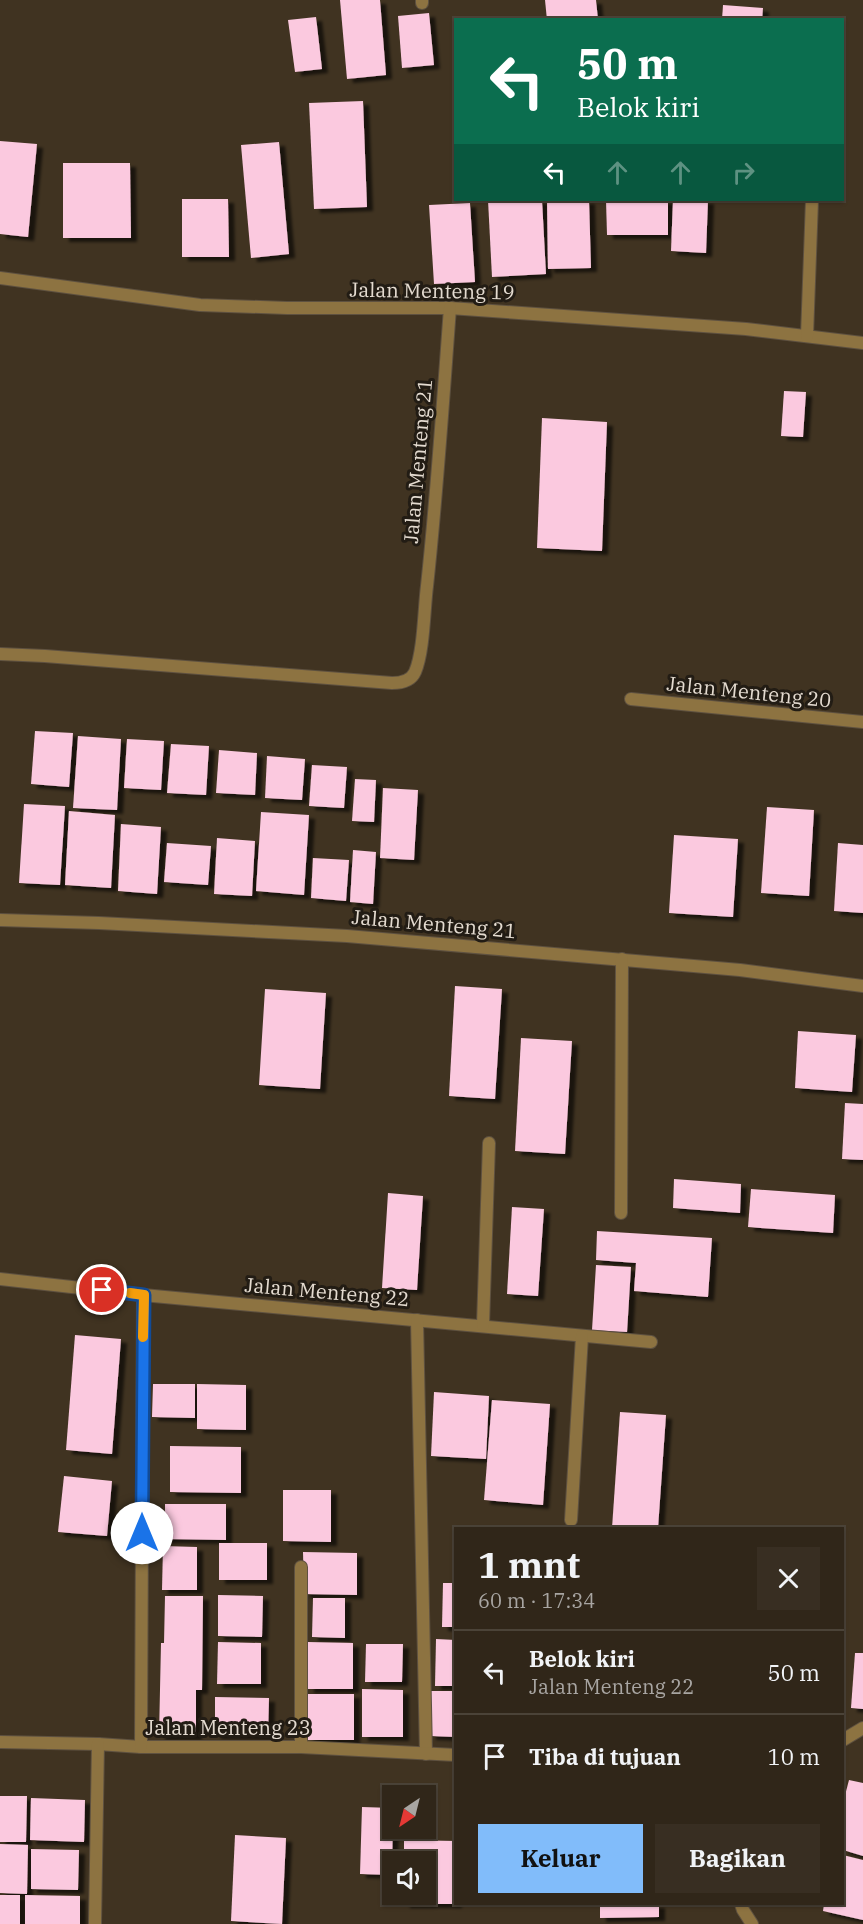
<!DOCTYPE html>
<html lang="id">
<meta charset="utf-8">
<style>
body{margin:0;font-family:"IBM Plex Serif",serif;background:#382e22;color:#f1f3f6;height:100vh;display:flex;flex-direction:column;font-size:22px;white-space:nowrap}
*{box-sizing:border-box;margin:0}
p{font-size:20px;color:#a8a5a2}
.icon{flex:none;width:33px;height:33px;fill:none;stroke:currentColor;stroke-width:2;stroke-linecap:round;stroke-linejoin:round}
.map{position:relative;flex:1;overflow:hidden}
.sheet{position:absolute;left:454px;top:1527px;width:390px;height:378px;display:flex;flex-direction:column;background:#302619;border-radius:0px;box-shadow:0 2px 4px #0004,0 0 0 2px #4b4338}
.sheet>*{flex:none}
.hud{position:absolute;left:454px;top:18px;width:390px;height:183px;border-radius:0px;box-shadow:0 2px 4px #0004,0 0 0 2px #4b4338;background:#0b6e4f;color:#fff;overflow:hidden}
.needle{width:39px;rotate:215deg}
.tools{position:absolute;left:382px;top:1785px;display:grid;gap:12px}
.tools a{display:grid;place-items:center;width:54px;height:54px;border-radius:0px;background:#302619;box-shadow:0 2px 4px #0004,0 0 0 2px #4b4338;font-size:30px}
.pin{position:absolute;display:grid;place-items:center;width:51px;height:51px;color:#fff;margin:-26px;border:3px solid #fff;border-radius:50%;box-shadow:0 2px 6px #0007}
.me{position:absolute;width:66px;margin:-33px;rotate:0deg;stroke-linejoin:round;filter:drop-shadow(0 0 4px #0008)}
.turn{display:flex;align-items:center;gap:21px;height:126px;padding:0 24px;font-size:27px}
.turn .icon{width:78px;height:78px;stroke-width:2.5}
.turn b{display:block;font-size:42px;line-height:51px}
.lanes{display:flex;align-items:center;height:57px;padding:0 24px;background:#0003;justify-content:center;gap:30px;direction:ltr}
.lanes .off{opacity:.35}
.round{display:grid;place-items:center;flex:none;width:63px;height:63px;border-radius:0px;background:#382e22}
.summary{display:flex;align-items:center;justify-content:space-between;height:102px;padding:0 24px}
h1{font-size:36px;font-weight:700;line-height:45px}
.cta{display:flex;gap:12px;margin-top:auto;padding:12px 24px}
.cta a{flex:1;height:69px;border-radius:0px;background:#81bcfa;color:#111;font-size:24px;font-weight:700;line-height:69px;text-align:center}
.cta a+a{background:#382e22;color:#f1f3f6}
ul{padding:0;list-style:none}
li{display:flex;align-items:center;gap:18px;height:84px;padding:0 24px;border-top:2px solid #4b4338}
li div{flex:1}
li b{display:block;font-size:22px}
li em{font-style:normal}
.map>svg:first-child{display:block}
</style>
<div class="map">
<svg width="863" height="1924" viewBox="0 0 863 1924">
<defs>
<filter id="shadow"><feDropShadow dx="6" dy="4" stdDeviation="1.5" flood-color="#0009"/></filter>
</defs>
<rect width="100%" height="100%" fill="#403321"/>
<g fill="#fbc9df" filter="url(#shadow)">
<path d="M340,0H380L386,75L347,79Z"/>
<path d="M545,0H596L598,20H547Z"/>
<path d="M723,5L763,8L762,20H722Z"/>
<path d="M429,13L434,65L402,68L398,16Z"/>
<path d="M316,17L322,69L295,72L288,20Z"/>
<path d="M363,101L367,207L314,209L309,103Z"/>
<path d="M0,141L37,144L28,237L0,234Z"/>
<path d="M279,142L289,254L251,258L241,145Z"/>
<path d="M63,163H130L131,238H63Z"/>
<path d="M182,199H228L229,257H182Z"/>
<path d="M488,200H542L546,274L492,277Z"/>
<path d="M547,200H589L591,268L548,269Z"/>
<path d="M606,200H668V235H607Z"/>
<path d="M673,200H708L706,253L671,251Z"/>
<path d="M470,203L475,282L434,284L429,205Z"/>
<path d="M784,391L806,392L803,437L781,436Z"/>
<path d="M542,418L607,422L602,551L537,548Z"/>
<path d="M35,731L73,733L69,787L31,784Z"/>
<path d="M78,736L121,739L117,810L73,808Z"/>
<path d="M127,739L164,741L161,790L124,788Z"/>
<path d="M171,744L209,746L206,795L167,793Z"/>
<path d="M219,750L257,753L255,795L216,793Z"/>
<path d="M267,756L305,759L302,800L265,798Z"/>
<path d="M312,765L347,767L344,808L309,806Z"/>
<path d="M355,779L376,780L374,822L352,821Z"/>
<path d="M383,788L418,790L414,860L380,858Z"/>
<path d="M24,804L65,806L60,885L19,883Z"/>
<path d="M767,807L814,810L809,896L761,893Z"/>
<path d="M69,811L115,815L111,888L65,885Z"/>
<path d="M261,812L309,815L304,895L256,891Z"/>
<path d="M121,824L161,827L157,894L118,891Z"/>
<path d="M674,835L738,839L733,917L669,913Z"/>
<path d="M217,838L255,841L252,896L214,894Z"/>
<path d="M167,843L211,846L208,885L164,882Z"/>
<path d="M838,843L863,845V913L834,911Z"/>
<path d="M353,850L376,852L373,904L350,902Z"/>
<path d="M313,858L349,860L346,901L311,898Z"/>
<path d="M455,986L502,989L495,1099L449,1096Z"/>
<path d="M265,989L326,993L320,1089L259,1085Z"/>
<path d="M798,1031L856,1035L852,1092L795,1088Z"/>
<path d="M521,1038L572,1041L565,1154L515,1151Z"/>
<path d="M845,1103L863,1104V1160L842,1159Z"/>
<path d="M674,1179L741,1184L740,1213L673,1208Z"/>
<path d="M751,1189L835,1195L833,1233L748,1227Z"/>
<path d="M388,1193L423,1196L417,1290L382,1288Z"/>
<path d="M512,1207L544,1209L538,1296L507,1294Z"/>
<path d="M597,1231L712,1238L708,1297L634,1291L636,1263L596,1260Z"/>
<path d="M596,1265L631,1267L627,1332L592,1330Z"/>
<path d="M75,1335L121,1339L112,1454L66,1450Z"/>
<path d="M153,1384H195V1418L152,1417Z"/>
<path d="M197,1384L246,1385V1430L197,1429Z"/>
<path d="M434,1392L489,1396L486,1459L431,1456Z"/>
<path d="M492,1400L550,1404L543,1505L484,1500Z"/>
<path d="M620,1412L666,1415L658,1528H612Z"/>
<path d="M170,1446L241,1447V1493L170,1492Z"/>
<path d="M64,1476L112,1481L107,1536L58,1532Z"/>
<path d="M283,1490H331V1542L283,1541Z"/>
<path d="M165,1504H226V1540L165,1539Z"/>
<rect x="219" y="1543" width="48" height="37"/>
<path d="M163,1546L197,1547V1590H162Z"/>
<path d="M303,1552L357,1553V1595L304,1594Z"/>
<path d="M443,1583H456V1627H442Z"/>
<path d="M218,1595L263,1596L262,1637L218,1636Z"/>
<path d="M165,1596H203L202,1690H196V1736H159L161,1643H164Z"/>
<path d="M313,1598H345V1638L312,1637Z"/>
<path d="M436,1639L456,1640V1686H435Z"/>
<path d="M218,1642L261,1643V1684H217Z"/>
<path d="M308,1642L353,1643V1689H308Z"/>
<path d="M366,1644H403L402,1682H365Z"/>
<path d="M855,1653H863V1709L851,1708Z"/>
<path d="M362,1689L403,1690V1737H362Z"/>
<path d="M430,1691H456V1737L430,1736Z"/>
<rect x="307" y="1694" width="47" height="46"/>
<path d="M215,1697L269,1698L268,1736L215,1735Z"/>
<path d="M849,1780L863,1783V1856L843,1850V1803Z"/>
<path d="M0,1796H27L26,1842H0Z"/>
<path d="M31,1798L85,1800L84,1842L30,1840Z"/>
<path d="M362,1807L393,1808L392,1875L360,1874Z"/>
<path d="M235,1835L286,1838L282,1924L231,1921Z"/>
<path d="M404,1840L456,1841V1904H404V1894H426V1862H404Z"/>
<path d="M0,1844L28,1845L27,1894L0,1893Z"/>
<path d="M31,1849L79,1850L78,1890L31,1889Z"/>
<path d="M843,1855L863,1860V1920L823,1911L824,1904H843Z"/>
<rect x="0" y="1895" width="20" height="29"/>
<path d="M25,1895L80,1896V1924H25Z"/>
<path d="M600,1904H659V1917L600,1918Z"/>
</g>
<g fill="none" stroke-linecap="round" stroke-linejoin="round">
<defs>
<g id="minor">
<path d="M422,0V3"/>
<path d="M0,278L200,305L287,308H450L746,329L863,343"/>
<path d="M807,336L812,200"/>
<path d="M0,654L45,656L392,683C402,683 411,681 415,672C424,651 424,609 427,586C437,494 443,401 450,308"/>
<path d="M631,699L863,722"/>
<path d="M0,920L99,923L347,936L740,970L863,986"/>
<path d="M621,1213L622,959"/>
<path d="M0,1279L143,1295L651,1342"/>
<path d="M417,1320L426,1754"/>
<path d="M483,1325L489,1143"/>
<path d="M571,1520L582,1336"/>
<path d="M843,1740L863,1728"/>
<path d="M0,1742L98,1744L141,1747H301L456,1755"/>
<path d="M141,1747L143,1295"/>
<path d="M301,1747V1567"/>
<path d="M741,1904L743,1910L752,1924"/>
<path d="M95,1924L98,1744"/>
</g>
</defs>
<use href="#minor" stroke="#5e5140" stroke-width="14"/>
<use href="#minor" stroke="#8d7341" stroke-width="12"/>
</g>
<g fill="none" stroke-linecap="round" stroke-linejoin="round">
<defs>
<path id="route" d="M102,1290L144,1295L142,1533"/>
</defs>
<use href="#route" stroke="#114b97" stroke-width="15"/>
<use href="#route" stroke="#1a73e8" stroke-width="10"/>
<path stroke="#f59e0b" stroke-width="10" d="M130,1293L144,1295L143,1337"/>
</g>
<g text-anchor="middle" stroke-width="6" stroke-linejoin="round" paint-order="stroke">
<g font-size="20" fill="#e4dbd0" stroke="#221c14">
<text transform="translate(432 291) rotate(1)" y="7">Jalan Menteng 19</text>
<text transform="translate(418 461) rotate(-85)" y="7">Jalan Menteng 21</text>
<text transform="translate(749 692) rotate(6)" y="7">Jalan Menteng 20</text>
<text transform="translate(434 924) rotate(5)" y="7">Jalan Menteng 21</text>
<text transform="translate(327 1292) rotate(5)" y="7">Jalan Menteng 22</text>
<text x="228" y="1735">Jalan Menteng 23</text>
</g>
</g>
</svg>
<div class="tools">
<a><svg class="needle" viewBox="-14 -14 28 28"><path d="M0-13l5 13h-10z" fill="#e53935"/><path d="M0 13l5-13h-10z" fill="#a8a5a2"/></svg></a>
<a><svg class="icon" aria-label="sound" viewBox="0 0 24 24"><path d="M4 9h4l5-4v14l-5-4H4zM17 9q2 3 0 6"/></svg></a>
</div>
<div class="pin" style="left:102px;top:1290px;background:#d93025"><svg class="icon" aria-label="arrive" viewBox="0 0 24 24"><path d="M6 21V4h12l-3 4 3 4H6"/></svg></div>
<svg class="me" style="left:142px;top:1533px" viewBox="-20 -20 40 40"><circle r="19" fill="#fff"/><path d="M0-13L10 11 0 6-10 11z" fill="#1a73e8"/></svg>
<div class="hud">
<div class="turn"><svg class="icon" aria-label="left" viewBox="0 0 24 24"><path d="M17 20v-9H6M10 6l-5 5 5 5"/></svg><div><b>50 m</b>Belok kiri</div></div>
<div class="lanes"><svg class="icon" aria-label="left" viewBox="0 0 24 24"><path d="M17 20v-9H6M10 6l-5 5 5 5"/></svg><svg class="icon off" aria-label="ahead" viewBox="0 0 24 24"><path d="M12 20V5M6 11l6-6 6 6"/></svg><svg class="icon off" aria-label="ahead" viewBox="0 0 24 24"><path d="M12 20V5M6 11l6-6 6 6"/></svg><svg class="icon off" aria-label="right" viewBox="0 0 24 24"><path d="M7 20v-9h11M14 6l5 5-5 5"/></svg></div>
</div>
<section class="sheet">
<div class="summary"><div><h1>1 mnt</h1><p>60 m · 17:34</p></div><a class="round"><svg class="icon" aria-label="close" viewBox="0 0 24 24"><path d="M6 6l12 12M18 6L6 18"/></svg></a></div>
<ul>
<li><svg class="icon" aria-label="left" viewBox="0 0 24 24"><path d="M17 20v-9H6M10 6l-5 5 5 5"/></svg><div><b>Belok kiri</b><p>Jalan Menteng 22</p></div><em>50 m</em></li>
<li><svg class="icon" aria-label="arrive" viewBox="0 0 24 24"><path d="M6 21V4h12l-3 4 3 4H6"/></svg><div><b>Tiba di tujuan</b></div><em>10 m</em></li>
</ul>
<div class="cta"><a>Keluar</a><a>Bagikan</a></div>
</section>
</div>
